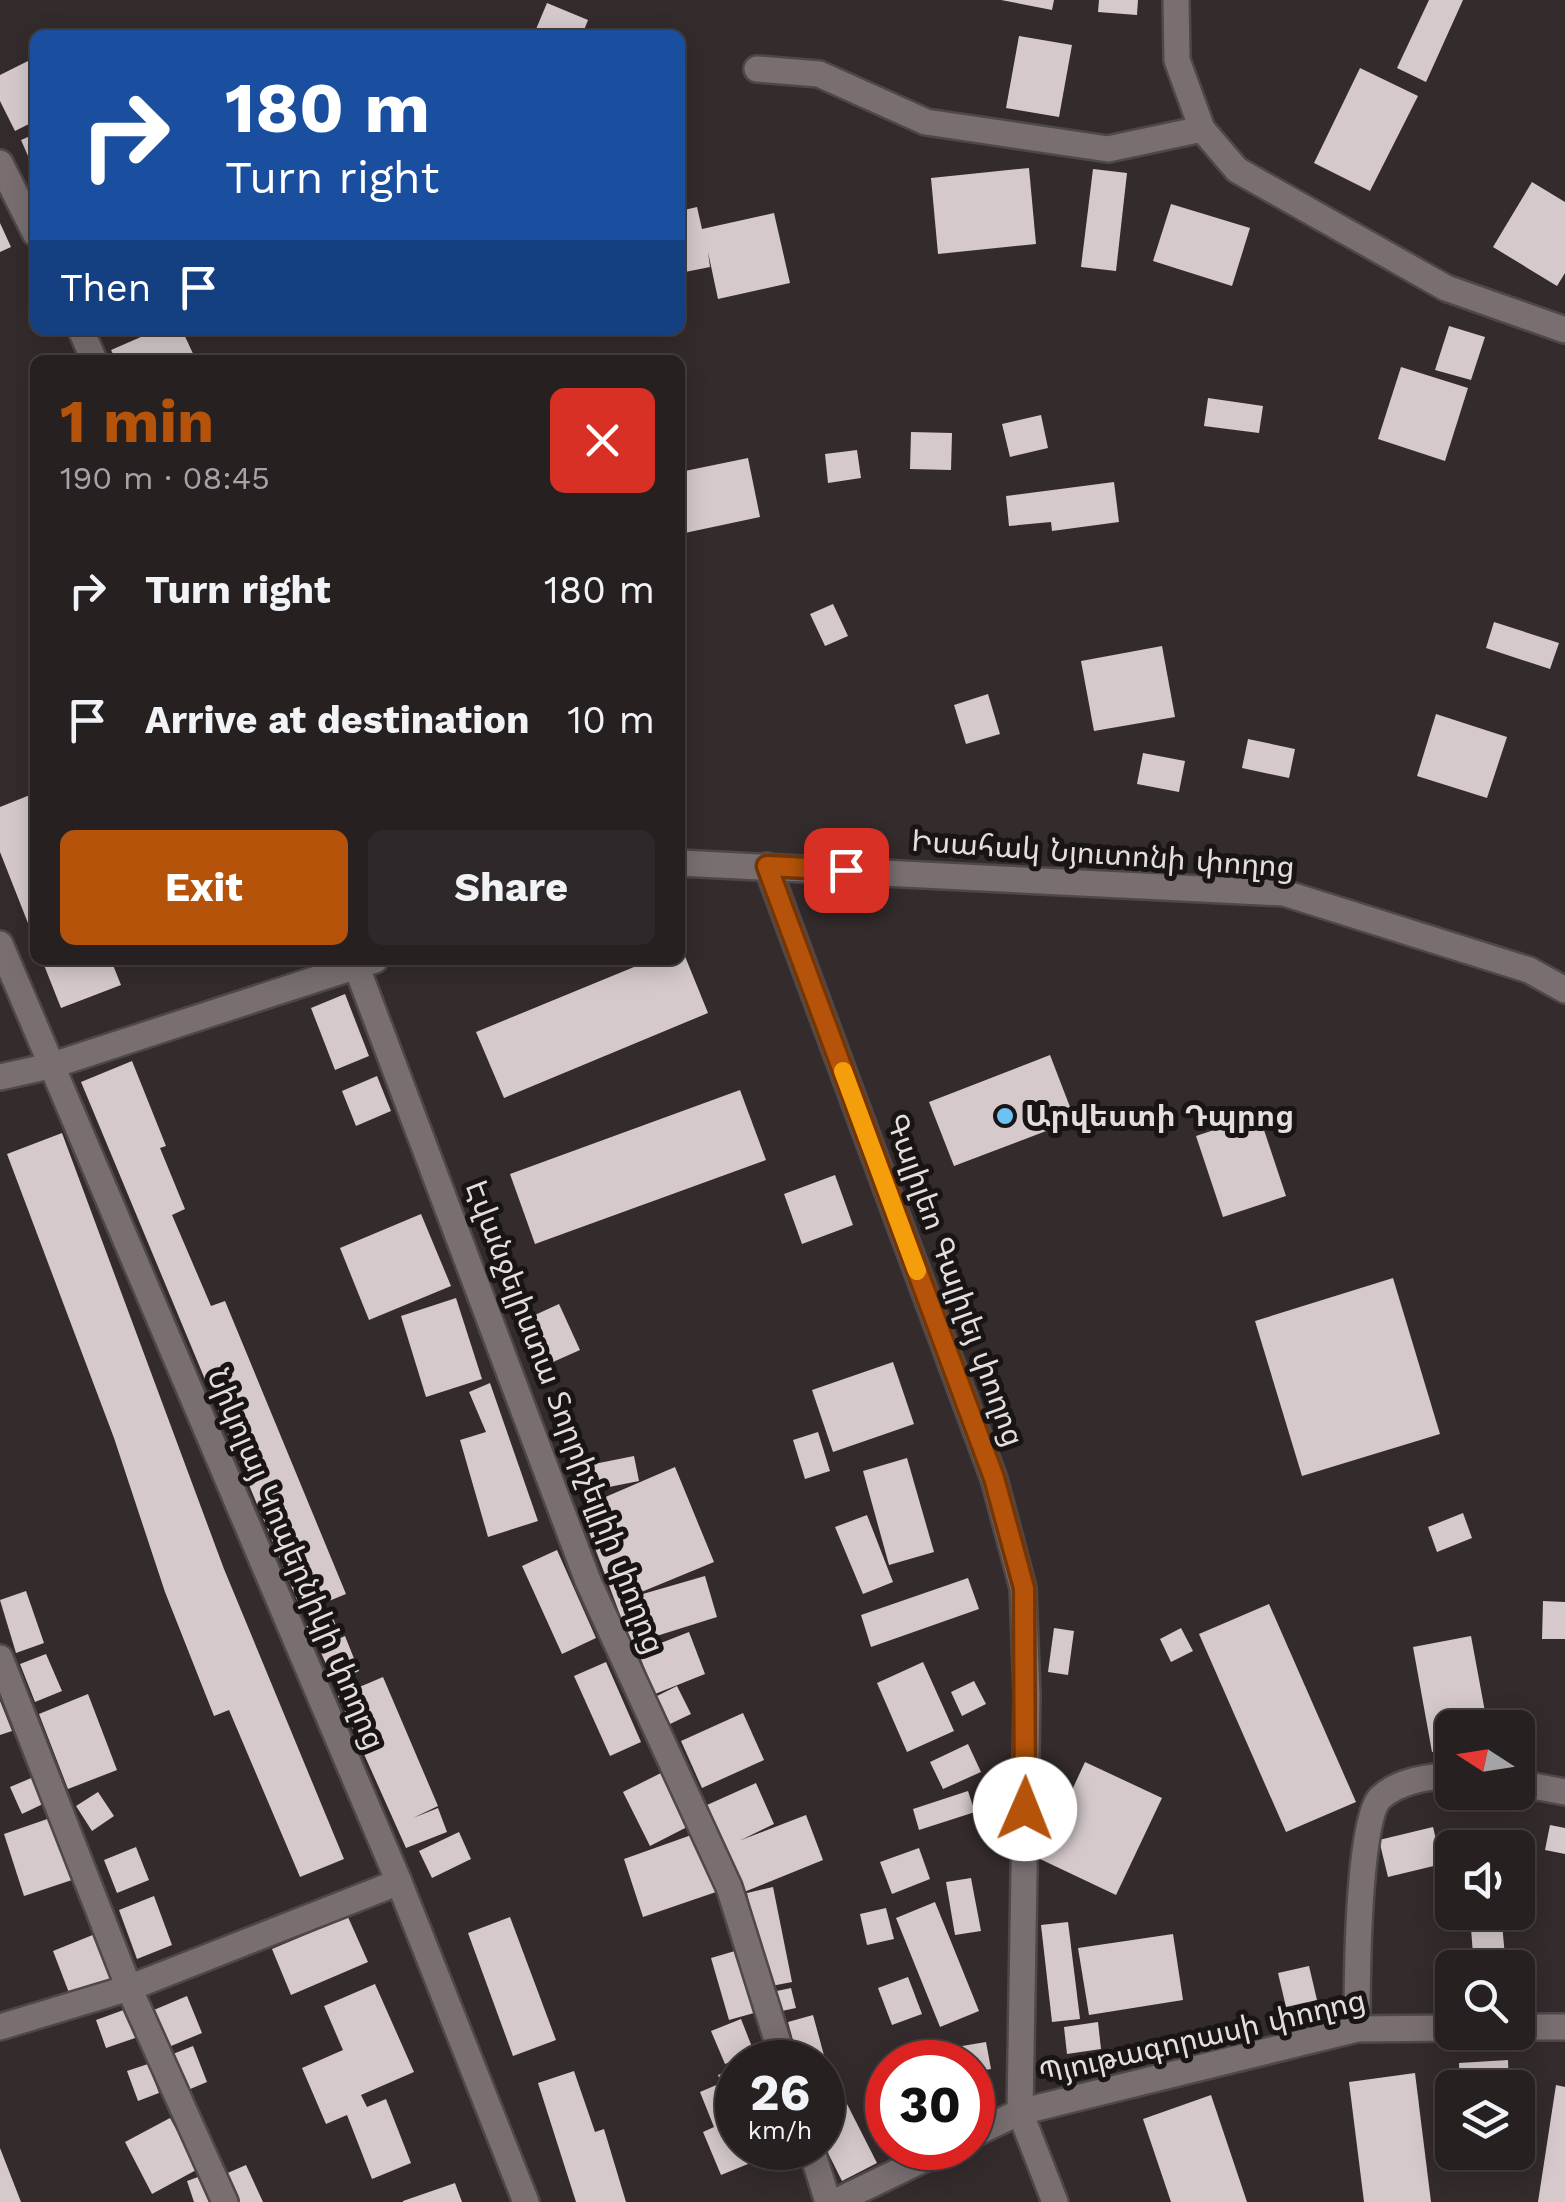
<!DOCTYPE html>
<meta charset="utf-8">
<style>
body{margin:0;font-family:"Work Sans","Noto Sans Armenian",sans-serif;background:#2f282a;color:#f1f3f6;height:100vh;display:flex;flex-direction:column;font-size:38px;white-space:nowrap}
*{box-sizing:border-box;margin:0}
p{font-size:32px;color:#a4a3a5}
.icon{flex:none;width:55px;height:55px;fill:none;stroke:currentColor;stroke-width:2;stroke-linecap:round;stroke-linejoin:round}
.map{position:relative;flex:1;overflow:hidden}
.sheet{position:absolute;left:30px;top:355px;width:655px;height:610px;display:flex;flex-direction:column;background:#272021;border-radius:15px;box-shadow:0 5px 25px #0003,0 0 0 2px #433e3f}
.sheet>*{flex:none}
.hud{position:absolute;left:30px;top:30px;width:655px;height:305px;border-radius:15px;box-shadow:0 5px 25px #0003,0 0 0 2px #433e3f;background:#1a4fa0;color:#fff;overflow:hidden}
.needle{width:65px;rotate:282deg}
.buttons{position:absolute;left:1435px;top:1710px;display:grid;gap:20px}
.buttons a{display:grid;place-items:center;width:100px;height:100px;border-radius:15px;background:#272021;box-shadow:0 5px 25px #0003,0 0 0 2px #433e3f;font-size:50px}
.speed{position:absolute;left:715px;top:2040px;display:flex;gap:20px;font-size:50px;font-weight:700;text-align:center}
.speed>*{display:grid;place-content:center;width:130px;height:130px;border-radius:50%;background:#272021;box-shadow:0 5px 25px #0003,0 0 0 2px #433e3f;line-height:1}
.speed small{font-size:25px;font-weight:400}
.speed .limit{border:15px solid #d22;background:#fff;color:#111}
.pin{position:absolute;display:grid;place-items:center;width:85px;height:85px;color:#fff;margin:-42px;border-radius:20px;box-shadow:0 5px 15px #0006}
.me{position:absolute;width:110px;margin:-55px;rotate:1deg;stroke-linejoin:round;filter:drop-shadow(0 0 8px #0008)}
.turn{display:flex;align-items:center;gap:35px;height:210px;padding:0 30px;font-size:45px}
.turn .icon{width:130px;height:130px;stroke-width:2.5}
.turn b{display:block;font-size:70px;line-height:85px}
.then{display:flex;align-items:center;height:95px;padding:0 30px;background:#0003;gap:20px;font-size:38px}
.round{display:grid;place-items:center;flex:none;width:105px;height:105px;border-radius:15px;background:#2f282a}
.head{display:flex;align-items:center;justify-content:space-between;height:170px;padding:0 30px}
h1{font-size:60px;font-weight:700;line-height:75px;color:#b45309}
.button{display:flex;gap:20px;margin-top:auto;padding:20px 30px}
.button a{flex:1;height:115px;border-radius:15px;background:#b45309;color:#fff;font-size:40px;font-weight:700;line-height:115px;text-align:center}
.button a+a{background:#2f282a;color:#f1f3f6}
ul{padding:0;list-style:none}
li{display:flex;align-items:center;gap:30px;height:130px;padding:0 30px}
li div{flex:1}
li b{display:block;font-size:38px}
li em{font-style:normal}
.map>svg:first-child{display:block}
</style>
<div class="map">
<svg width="1565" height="2202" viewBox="0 0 1565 2202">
<rect width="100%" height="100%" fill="#342b2c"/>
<g fill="#d5c9cb">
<path d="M1001,0H1054L1052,10Z"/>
<path d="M1099,0H1138L1137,15L1098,12Z"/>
<path d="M1429,0H1463L1426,82L1397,68Z"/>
<path d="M547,3L588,20L582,35L534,34Z"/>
<path d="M1019,36L1072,45L1059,117L1006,108Z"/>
<path d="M34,58L35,121L15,131L0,101V75Z"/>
<path d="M1360,68L1418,96L1370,191L1314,163Z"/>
<path d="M35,134V172L21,140Z"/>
<path d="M1029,168L1036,244L938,254L931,178Z"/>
<path d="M1093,169L1127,173L1116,271L1081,267Z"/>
<path d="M1532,182L1565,202V273L1557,286L1493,247Z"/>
<path d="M1171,204L1250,228L1232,286L1153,261Z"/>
<path d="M697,207L702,229L774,213L790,283L718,299L708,252L710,267L680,273V211Z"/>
<path d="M0,223L11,247L0,252Z"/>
<path d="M1449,326L1485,337L1471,380L1435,370Z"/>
<path d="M157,330H182L196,360H116L111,350Z"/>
<path d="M1401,367L1468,388L1445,461L1378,439Z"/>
<path d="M1208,398L1263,406L1259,433L1204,426Z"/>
<path d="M1041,415L1048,448L1010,457L1002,424Z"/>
<path d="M911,432L952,433L951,470L910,469Z"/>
<path d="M857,450L861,478L828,483L825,454Z"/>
<path d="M748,458L760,517L680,534V472Z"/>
<path d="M1114,482L1119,522L1052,531L1051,522L1009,526L1006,496Z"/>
<path d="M833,604L848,636L825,646L810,614Z"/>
<path d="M1494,622L1559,643L1550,669L1486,648Z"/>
<path d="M1162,646L1175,717L1094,731L1081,661Z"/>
<path d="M988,694L1000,734L966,744L954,705Z"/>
<path d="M1436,714L1507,737L1487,798L1417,776Z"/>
<path d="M1248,739L1295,749L1289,778L1242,768Z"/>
<path d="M1143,753L1185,761L1179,792L1137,784Z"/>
<path d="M35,793V941L0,852V807Z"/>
<path d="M680,944L708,1013L504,1098L476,1032L651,960H680Z"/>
<path d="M42,960H111L121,985L61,1008Z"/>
<path d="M345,994L369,1056L335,1070L311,1008Z"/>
<path d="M1050,1055L1075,1120L954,1166L929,1102Z"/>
<path d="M132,1061L166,1146L160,1148L185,1209L172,1215L211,1306L225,1301L346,1594L302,1612L81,1082Z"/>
<path d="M377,1076L391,1111L356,1126L342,1091Z"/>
<path d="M740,1090L766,1160L535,1244L510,1174Z"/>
<path d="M1259,1115L1286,1196L1223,1217L1196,1136Z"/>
<path d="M62,1133L224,1569L344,1859L300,1877L229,1710L214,1716L165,1592L114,1438L7,1154Z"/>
<path d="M835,1175L853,1225L802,1244L784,1194Z"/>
<path d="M421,1214L451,1286L369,1320L340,1248Z"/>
<path d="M1393,1278L1440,1434L1302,1476L1255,1321Z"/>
<path d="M456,1298L482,1379L426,1397L401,1316Z"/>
<path d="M559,1304L580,1350L544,1366L524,1320Z"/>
<path d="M893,1362L914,1424L833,1452L812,1390Z"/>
<path d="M490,1383L538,1521L488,1537L460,1440L486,1432L469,1392Z"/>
<path d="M818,1432L830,1471L805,1479L793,1440Z"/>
<path d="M634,1456L639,1481L579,1493L574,1468Z"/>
<path d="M907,1458L934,1552L889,1565L863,1471Z"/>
<path d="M675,1467L714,1562L622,1600L705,1576L717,1617L631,1644L580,1508Z"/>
<path d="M1463,1513L1472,1538L1437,1552L1428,1527Z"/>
<path d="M867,1515L893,1582L863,1594L835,1527Z"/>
<path d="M557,1550L596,1638L562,1654L522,1566Z"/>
<path d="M968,1578L979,1609L871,1647L861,1615Z"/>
<path d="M26,1591L44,1643L16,1653L0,1600Z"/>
<path d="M1543,1601L1565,1602V1639H1542Z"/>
<path d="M1269,1604L1356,1802L1286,1832L1199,1634Z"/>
<path d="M332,1616L339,1633L313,1644L305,1627Z"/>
<path d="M1054,1628L1074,1631L1068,1675L1048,1672Z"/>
<path d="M1181,1628L1193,1651L1171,1662L1160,1639Z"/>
<path d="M689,1632L705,1674L655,1694L638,1652Z"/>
<path d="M345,1636L359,1671L334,1682L319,1648Z"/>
<path d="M1471,1636L1488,1728H1452V1749L1432,1752L1413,1647Z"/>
<path d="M46,1654L62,1691L35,1702L20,1664Z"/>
<path d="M606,1662L641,1742L610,1756L574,1676Z"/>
<path d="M923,1662L954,1731L907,1752L877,1683Z"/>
<path d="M383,1677L438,1806L413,1818L438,1808L447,1832L406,1848L338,1696Z"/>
<path d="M974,1681L986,1704L962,1716L951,1692Z"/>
<path d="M677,1686L691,1714L670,1724L657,1696Z"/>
<path d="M88,1694L117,1770L68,1789L39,1714Z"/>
<path d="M0,1701L12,1731L0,1735Z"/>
<path d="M743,1713L764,1760L702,1788L681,1741Z"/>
<path d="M968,1744L981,1772L943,1789L930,1762Z"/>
<path d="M1085,1762L1162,1798L1116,1895L1040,1859Z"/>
<path d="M663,1772L689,1826L650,1846L623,1792Z"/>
<path d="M36,1776L47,1802L22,1814L10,1787Z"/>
<path d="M756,1783L774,1824L741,1840L806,1815L823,1860L744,1892L707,1805Z"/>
<path d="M968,1791L975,1812L919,1830L913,1809Z"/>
<path d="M98,1792L114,1816L92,1831L76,1806Z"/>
<path d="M56,1816L78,1878L24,1896L4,1834Z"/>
<path d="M1550,1825L1565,1828V1854L1545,1850Z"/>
<path d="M1433,1827L1442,1864L1388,1877L1379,1840Z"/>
<path d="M459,1832L471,1859L432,1878L419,1851Z"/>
<path d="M697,1833L716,1892L643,1917L624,1859Z"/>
<path d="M136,1847L149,1880L117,1893L104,1860Z"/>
<path d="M919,1848L930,1879L892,1894L880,1862Z"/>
<path d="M971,1878L981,1931L955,1935L946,1882Z"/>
<path d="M773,1887L792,1982L766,1987L747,1893Z"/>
<path d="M154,1896L172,1945L137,1959L119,1910Z"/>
<path d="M935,1902L979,2011L940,2027L896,1918Z"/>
<path d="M886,1908L894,1939L867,1945L860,1914Z"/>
<path d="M1501,1912L1506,1968H1474L1470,1915Z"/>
<path d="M348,1917L368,1962L291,1995L272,1949Z"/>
<path d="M510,1917L556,2040L513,2056L468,1933Z"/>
<path d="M1068,1922L1080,2019L1052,2022L1041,1925Z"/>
<path d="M100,1932L119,1979L71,1998L53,1951Z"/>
<path d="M1173,1934L1183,2000L1089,2015L1078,1948Z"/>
<path d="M735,1951L754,2013L729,2020L711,1958Z"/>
<path d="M1309,1966L1317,2000L1286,2007L1278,1973Z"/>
<path d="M908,1977L922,2014L892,2025L878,1988Z"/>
<path d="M375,1984L414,2072L361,2095L367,2107L386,2099L411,2163L372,2179L347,2115L326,2124L302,2068L343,2050L324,2006Z"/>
<path d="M791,1988L796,2008L777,2012L772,1992Z"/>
<path d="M187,1996L202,2033L164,2049L149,2012Z"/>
<path d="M129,2008L138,2037L106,2048L96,2020Z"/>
<path d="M813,2015L831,2081L822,2083V2062H799L788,2022Z"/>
<path d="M741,2019L754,2052L725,2064L711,2031Z"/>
<path d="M1098,2022L1101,2049L1067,2054L1064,2027Z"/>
<path d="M986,2042L991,2069L972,2072V2062H958L956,2047Z"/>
<path d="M193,2046L207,2082L183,2092L168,2056Z"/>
<path d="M1508,2060L1509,2088H1460L1459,2063Z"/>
<path d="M148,2064L159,2093L138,2101L127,2071Z"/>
<path d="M738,2067V2148H787L721,2175L703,2132L714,2127L700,2092L721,2083L718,2075Z"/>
<path d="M574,2071L595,2132L604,2129L626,2202H576L538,2083Z"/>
<path d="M1415,2073L1431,2202H1364L1349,2082Z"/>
<path d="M988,2075L995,2092L972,2101V2082Z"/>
<path d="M1556,2085L1565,2087V2202H1538Z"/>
<path d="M1211,2095L1247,2202H1171L1143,2119Z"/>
<path d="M847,2104L877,2163L842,2181L822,2141V2116Z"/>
<path d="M170,2118L198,2169L152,2194L125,2142Z"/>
<path d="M0,2148L21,2202H0Z"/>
<path d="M246,2165L263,2202H235L223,2175Z"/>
<path d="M209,2173L219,2202H194L187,2181Z"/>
<path d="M455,2183L462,2202H403V2201Z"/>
</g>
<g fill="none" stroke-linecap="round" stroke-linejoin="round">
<defs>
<g id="minor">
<path d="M1176,0L1177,60L1202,129L1237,170L1446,288L1565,330"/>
<path d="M757,69L819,74L926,122L1108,149L1202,129"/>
<path d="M0,163L35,233"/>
<path d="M81,330L94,360"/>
<path d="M680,863L1284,893L1529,970L1565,990"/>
<path d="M767,866L994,1479L1023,1588L1027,1695L1020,2112L1055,2202"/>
<path d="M0,944L399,1882L526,2202"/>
<path d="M354,960L588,1581L729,1887L784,2062"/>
<path d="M0,1077L50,1066L375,960"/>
<path d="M0,1658L129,1988L225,2202"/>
<path d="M1518,1783L1565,1792"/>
<path d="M0,2027L129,1988L399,1882"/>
<path d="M1518,2027H1565"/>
<path d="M1357,2029C1357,1991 1357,1821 1380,1798C1398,1781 1429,1776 1452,1776"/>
<path d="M972,2135L1020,2112L1357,2029L1452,2028"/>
<path d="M811,2148L828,2202"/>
<path d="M835,2202L947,2148"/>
</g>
</defs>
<use href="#minor" stroke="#4f484a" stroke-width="30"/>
<use href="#minor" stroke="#796f71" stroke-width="25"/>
</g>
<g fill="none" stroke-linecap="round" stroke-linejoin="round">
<defs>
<path id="route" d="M846,870L767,866L994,1478L1024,1588L1025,1809"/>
</defs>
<use href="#route" stroke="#753606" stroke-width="25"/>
<use href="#route" stroke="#b45309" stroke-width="18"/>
<path stroke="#f59e0b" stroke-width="18" d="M843,1071L917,1271"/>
</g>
<circle fill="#6cc3f2" stroke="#191515" stroke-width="4" cx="1005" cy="1116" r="10"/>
<g text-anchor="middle" stroke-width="10" stroke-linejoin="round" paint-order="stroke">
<g font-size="30" fill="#e4dedf" stroke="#191515">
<text transform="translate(1103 854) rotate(4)" y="10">Իսահակ Նյուտոնի փողոց</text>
<text transform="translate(955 1280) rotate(70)" y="10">Գալիլեո Գալիլեյ փողոց</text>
<text transform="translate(565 1417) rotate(69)" y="10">Էվանջելիստա Տորրիչելլիի փողոց</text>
<text transform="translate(296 1559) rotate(67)" y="10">Նիկոլայ Կոպերնիկի փողոց</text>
<text transform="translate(1202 2037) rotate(-13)" y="10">Պյութագորասի փողոց</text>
</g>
<g font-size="30" font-weight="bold" fill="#e4dedf" stroke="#191515" text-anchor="start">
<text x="1025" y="1126">Արվեստի Դպրոց</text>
</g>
</g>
</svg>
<div class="buttons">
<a><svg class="needle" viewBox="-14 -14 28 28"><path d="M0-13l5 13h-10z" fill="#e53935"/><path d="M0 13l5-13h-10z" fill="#a4a3a5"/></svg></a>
<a><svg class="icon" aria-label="sound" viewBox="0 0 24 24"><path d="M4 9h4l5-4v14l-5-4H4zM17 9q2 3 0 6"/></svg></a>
<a><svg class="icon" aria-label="search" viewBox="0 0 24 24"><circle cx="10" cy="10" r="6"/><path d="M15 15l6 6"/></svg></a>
<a><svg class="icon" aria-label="layers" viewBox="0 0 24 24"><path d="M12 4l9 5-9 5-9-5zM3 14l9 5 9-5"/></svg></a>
</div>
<div class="speed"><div>26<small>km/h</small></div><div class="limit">30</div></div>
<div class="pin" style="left:846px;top:870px;background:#d93025"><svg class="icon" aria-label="arrive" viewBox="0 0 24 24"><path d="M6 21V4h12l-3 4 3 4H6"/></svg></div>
<svg class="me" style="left:1025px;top:1809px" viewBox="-20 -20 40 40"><circle r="19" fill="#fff"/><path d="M0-13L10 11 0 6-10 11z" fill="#b45309"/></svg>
<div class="hud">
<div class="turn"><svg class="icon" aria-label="right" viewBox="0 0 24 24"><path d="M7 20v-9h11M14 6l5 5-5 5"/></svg><div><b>180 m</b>Turn right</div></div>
<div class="then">Then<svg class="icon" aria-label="arrive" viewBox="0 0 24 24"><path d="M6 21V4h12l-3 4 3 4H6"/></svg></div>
</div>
<section class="sheet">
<div class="head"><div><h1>1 min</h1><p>190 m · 08:45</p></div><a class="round" style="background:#d93025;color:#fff"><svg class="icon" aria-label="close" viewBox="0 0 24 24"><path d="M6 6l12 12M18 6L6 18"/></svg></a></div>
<ul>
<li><svg class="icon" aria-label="right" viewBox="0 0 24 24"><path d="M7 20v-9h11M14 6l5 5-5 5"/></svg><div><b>Turn right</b></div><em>180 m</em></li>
<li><svg class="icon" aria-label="arrive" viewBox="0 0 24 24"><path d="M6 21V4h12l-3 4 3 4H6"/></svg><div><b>Arrive at destination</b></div><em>10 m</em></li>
</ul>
<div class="button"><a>Exit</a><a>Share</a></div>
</section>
</div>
